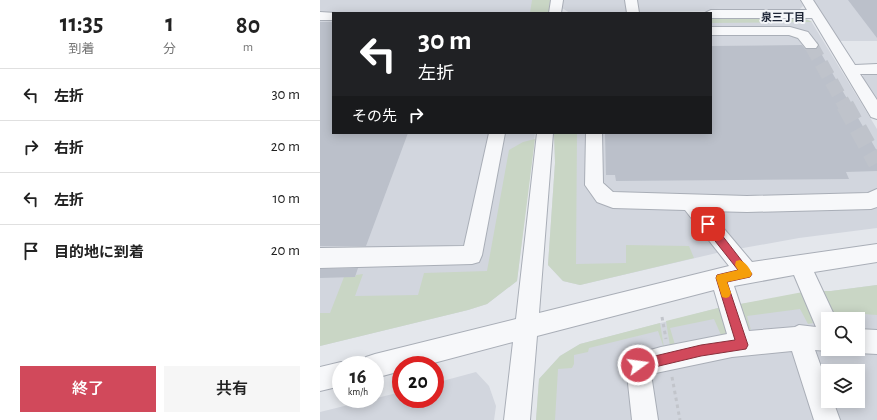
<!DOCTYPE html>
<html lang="ja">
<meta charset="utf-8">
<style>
body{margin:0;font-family:"Alegreya Sans","Noto Sans JP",sans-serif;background:#f6f6f6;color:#222;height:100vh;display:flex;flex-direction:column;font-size:15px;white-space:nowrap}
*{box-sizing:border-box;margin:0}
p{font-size:13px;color:#767676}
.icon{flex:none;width:22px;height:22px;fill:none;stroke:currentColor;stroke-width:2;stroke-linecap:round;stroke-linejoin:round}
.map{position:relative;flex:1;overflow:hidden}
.details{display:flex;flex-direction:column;background:#fff;width:320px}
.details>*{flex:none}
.guide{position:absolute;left:12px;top:12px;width:380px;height:122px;border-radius:0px;box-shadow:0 2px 10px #0003;background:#202124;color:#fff;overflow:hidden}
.controls{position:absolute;left:501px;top:312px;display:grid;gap:8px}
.controls a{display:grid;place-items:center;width:44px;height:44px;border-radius:0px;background:#fff;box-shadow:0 2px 10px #0003;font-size:20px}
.speed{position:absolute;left:12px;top:356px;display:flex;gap:8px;font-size:20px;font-weight:700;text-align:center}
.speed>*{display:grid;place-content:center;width:52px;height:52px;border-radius:50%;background:#fff;box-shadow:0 2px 10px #0003;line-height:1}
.speed small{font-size:10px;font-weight:400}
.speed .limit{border:6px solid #d22;background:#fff;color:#111}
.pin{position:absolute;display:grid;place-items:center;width:34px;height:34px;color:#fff;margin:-17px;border-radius:8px;box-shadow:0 2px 6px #0006}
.me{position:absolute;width:44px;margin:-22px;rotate:76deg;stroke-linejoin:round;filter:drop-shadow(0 0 3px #0008)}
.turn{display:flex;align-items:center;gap:14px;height:84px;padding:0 20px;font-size:18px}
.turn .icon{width:52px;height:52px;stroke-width:2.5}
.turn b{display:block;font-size:28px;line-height:34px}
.then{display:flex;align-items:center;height:38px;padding:0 20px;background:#0003;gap:8px;font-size:15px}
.eta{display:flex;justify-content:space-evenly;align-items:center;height:68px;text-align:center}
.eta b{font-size:24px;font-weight:600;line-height:28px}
.action{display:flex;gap:8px;margin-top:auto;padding:8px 20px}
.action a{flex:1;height:46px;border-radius:0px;background:#d1495b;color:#fff;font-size:16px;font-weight:600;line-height:46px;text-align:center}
.action a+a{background:#f6f6f6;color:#222}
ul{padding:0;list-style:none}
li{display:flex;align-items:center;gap:12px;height:52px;padding:0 20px;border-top:1px solid #e0e0e0}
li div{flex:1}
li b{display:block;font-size:15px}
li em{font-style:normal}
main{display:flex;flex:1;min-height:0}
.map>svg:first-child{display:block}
</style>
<main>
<section class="details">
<div class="eta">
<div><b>11:35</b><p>到着</p></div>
<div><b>1</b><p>分</p></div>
<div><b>80</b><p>m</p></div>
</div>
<ul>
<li><svg class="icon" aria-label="left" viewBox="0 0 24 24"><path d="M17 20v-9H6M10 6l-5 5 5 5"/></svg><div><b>左折</b></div><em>30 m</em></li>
<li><svg class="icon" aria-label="right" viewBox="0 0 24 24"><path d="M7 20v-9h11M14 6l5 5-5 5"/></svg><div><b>右折</b></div><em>20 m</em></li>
<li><svg class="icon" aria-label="left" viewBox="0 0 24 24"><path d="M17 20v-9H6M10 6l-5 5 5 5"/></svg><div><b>左折</b></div><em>10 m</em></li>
<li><svg class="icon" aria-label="arrive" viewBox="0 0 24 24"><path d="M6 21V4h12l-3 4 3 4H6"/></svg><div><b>目的地に到着</b></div><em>20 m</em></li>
</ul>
<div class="action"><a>終了</a><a>共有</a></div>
</section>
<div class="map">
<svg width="557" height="420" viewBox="0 0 557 420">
<rect width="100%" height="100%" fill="#e4e7ec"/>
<g fill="#d2d6de" fill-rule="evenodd">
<path d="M0,0H230L229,13H13V133H215L197,281L167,304L148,310L0,346Z"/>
<path d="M243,0H480L483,6L479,10L250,13L242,8Z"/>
<path d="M493,0H557V41H519Z"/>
<path d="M480,17L491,21L557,129V228L479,238L401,252L260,285L243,281L228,265L235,163L234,133H391V18Z"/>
<path d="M545,73H557V100L542,77Z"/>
<path d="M557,285V420H216L219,379L240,356L260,344L402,307L501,291H511ZM508,319H538V349H508ZM508,371H538V401H508Z"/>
<path d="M156,372L169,386L176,406L174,420H0V412L81,392V399H115V383Z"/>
</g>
<g fill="#c9d6c5">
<path d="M212,0H230L229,13H210Z"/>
<path d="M480,17L492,22L391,23V18Z"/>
<path d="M234,133H257L256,264L306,263V245L369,246L374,258L260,285L243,281L228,265L235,163Z"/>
<path d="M215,139L197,281L167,304L148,310L0,346V313H10L24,277H35L36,275L43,274L35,296L98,295L104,273L167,271L189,150L203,142Z"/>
<path d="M557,285V315L517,312L519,319H514L501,291H511Z"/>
<path d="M483,292L493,323L488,324L480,309L427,316L431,330L428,327L420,304Z"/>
<path d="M402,307L408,331L405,334L401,335L394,319L350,328L355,345L350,346L346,321Z"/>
<path d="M340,323L344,348L338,331L269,348L268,352L254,355V364L252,368L238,369L235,420H216L219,379L240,356L260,344Z"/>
</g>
<g fill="#bbc0ca">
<path d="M528,0H557V38Z"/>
<path d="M0,22H13V133H88L46,246H0Z"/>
<path d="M482,45L486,50H496L498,48L557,151V171L526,172L529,179L296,181L295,175H286L285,133H391V46Z"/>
<path d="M38,268L35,277L0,278V269Z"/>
</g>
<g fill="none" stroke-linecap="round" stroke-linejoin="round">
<path stroke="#bfc3cb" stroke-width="14" stroke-dasharray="14 7" stroke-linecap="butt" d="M491,45L525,106"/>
<path stroke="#bfc3cb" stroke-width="18" stroke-dasharray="18 9" stroke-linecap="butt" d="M525,105L557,163"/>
<defs>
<g id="minor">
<path d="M231,0H243L241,13H229Z"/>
<path d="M305,0H317L319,13H307Z"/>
<path d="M481,0H493L535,65L557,64V74H540L557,100V119L551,117L492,18H391V13H385L391,10H487Z"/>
<path d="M0,12L16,13H13V20H0Z"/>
<path d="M391,27H470L488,32L498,45L496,48H486L478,38L469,35H391Z"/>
<path d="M169,133H185L162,255L159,262L152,264L0,268V248L144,246Z"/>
<path d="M217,133H233L219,313L409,266L365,210L293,208L277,202L265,185L266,133H282L283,183L293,192L427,196L548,193L557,189V207L551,209L427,212L389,211L432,262L557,244V262L494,272L516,319H508V349H512L508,351L495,350L508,386V401H513L520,420H494L472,351L412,357L331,374L338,420H312L306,365L309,356L341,347L407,334L394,290L217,336L210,420H184L193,342L106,365H81V371L55,378V365H43L46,357L55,354L196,319ZM474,275L496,327L479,325L475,327L429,331L414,286Z"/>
<path d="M538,329L557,330V354L538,353L530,349H538Z"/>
<path d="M21,362L29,365H21V386L0,391V367Z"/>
</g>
</defs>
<use href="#minor" stroke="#a9aeb7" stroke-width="2"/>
<g stroke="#c2c5cb" stroke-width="3" stroke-dasharray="3.5 3.5" stroke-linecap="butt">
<path d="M342,317L346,339"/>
<path d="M352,377L360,420"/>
</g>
<use href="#minor" fill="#f7f8fa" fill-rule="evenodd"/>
</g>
<path fill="#d1495b" stroke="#882f3b" d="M388,220L391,221L432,274L430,277L407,282L428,345L426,349L381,356L318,371L314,370L312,365L314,361L318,360L381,345L415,340L396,278L397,275L418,270L384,227L383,224L384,221Z"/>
<path fill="#f59e0b" d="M420,260C425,262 430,268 432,274L430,277L407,282L411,293L409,297L406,298L402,297L396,278L397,275L418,270L415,265L416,261Z"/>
<g text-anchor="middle" stroke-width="4" stroke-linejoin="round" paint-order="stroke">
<g font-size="11" font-weight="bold" fill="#1d2536" stroke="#f4f6f9">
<text x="463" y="21">泉三丁目</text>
</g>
</g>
</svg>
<div class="controls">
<a><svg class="icon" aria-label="search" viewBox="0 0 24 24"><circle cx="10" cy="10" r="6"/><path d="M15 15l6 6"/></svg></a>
<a><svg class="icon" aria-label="layers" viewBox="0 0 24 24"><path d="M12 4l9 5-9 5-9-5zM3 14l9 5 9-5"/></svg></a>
</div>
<div class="speed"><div>16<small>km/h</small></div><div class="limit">20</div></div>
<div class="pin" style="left:388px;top:224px;background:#d93025"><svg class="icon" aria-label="arrive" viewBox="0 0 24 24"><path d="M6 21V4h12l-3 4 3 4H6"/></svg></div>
<svg class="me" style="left:318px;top:365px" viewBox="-20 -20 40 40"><circle r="17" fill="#d1495b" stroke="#fff" stroke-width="3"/><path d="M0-11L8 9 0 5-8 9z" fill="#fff"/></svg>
<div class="guide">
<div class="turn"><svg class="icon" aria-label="left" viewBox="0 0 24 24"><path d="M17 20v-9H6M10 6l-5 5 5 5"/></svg><div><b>30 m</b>左折</div></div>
<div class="then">その先<svg class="icon" aria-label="right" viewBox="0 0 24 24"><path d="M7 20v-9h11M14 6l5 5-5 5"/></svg></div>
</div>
</div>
</main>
